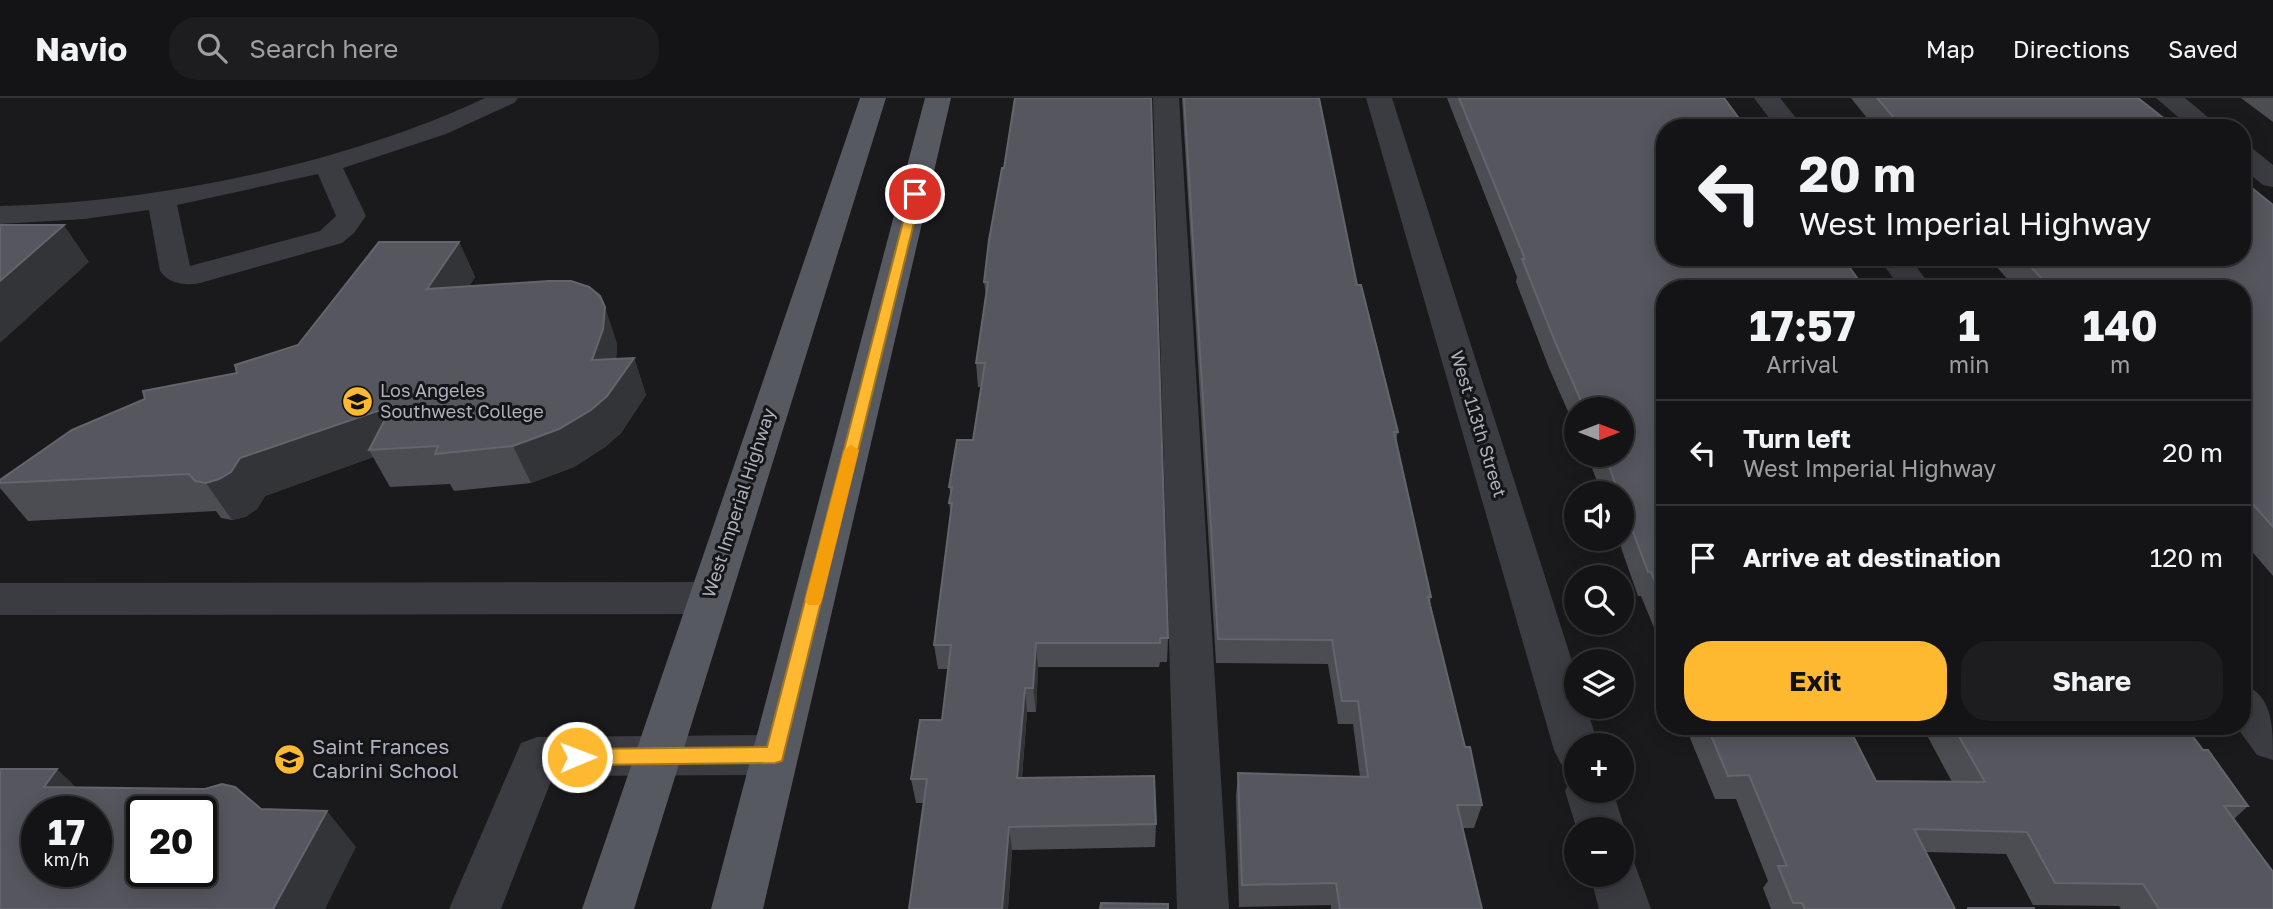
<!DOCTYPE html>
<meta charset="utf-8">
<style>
body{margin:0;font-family:"Golos Text",sans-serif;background:#1d1d1f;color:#f1f3f6;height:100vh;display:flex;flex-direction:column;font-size:26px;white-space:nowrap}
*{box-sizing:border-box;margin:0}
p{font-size:23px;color:#9d9ea1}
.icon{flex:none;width:38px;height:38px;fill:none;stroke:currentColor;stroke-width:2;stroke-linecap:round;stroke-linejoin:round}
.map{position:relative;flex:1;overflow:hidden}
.panel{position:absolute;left:1656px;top:182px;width:595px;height:455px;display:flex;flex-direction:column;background:#141416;border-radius:28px;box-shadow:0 4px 18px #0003,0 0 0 2px #333335}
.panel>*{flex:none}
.hud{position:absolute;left:1656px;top:21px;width:595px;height:147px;border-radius:28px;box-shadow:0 4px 18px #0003,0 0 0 2px #333335;background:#141416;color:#f1f3f6;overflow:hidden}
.needle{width:46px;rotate:90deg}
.controls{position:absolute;left:1564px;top:299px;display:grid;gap:14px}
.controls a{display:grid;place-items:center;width:70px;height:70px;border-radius:50%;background:#141416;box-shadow:0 4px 18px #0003,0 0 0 2px #333335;font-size:35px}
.speed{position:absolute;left:21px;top:698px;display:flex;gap:14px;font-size:35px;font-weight:700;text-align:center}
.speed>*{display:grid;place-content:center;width:91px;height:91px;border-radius:50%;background:#141416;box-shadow:0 4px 18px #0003,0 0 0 2px #333335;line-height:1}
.speed small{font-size:18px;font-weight:400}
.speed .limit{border:4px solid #111;border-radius:10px;background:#fff;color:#111}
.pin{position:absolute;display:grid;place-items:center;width:60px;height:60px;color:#fff;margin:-30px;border:4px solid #fff;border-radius:50%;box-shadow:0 2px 7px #0007}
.me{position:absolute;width:77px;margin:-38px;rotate:89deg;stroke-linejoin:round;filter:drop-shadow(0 0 5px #0008)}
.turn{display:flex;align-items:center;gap:24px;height:147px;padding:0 28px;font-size:32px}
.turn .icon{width:91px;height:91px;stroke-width:2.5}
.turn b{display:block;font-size:49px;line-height:60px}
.eta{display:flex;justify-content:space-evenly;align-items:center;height:119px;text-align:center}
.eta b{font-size:42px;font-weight:700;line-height:49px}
.action{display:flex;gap:14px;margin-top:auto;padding:14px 28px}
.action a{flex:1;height:80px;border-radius:28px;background:#feb931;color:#111;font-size:28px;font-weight:700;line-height:80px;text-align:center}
.action a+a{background:#1d1d1f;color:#f1f3f6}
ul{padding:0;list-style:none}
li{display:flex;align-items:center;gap:21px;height:105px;padding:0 28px;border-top:2px solid #333335}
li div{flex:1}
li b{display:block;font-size:26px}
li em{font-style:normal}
header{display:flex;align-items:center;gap:42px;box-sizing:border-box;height:98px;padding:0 35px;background:#141416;border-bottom:2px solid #333335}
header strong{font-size:33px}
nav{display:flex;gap:38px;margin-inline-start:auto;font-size:24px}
.search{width:490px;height:63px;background:#1d1d1f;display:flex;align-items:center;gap:18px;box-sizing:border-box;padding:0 24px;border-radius:28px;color:#9d9ea1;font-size:26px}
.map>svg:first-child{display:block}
</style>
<header>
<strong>Navio</strong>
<div class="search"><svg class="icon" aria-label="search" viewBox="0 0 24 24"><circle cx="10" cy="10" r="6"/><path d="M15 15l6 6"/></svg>Search here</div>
<nav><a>Map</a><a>Directions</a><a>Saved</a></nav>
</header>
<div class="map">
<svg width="2273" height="811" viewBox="0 0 2273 811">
<rect width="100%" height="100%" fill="#1a1a1d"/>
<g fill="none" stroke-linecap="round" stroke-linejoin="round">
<g fill="#3b3c42" fill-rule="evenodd">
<path d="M485,0H518L514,5L446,36L343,70L366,118L354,135L342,145L200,185C186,188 169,186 160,173L149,112L84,121L0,126V108C154,105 345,66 485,0ZM318,76L336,118L320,133L190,168L177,107Z"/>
<path d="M1153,0H1179L1229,811H1177Z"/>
<path d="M1366,0H1392L1577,579V609H1586L1599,648H1577V671L1561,666L1554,652Z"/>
<path d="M1754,0H1780L1804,30H1777Z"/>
<path d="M2156,0H2185L2221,30H2191Z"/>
<path d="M2242,48L2252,50L2273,67V89L2263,87L2242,70Z"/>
<path d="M1878,159H1909L1933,191H1901Z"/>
<path d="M708,484L723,489L729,500L723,511L708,516L0,517V485Z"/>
<path d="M2242,585C2273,598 2273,627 2273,662L2257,657L2236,628H2242Z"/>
<path d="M775,637L791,643L798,657L791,671L775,677L553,678L501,811H449L521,645L537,639Z"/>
<path d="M1577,677V693H1613L1625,732L1622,739V732H1577L1565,693L1572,679Z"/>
<path d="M1622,757L1633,761L1651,811H1599L1590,777H1622Z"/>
</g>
<g fill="#575961" fill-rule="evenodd">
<path d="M860,0H886L634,811H582Z"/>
<path d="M925,0H951L763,811H711Z"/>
</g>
</g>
<g fill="#4b4d52">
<path d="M1182,0H1319L1357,187L1398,334L1396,343L1431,499L1430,504L1465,649L1482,707L1474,730H1463L1482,811H1331V807L1239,809L1236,698L1238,675L1360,679L1353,626H1338L1328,566L1216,565Z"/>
<path d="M1447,0H1724L1664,191V554L1641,498H1638L1618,441H1622V396H1602L1587,357H1622V312H1577V334L1549,270L1516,184L1517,179Z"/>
<path d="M1851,0H2138L2176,30H1875Z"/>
<path d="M2241,0H2273V24Z"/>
<path d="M1004,70L1168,540L1167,564H1160L1159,569H1038L1036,614H1027L1022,680L1156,726L1155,749L1012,752L1008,811H909L924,705H916L911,681L942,622L948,571H938L934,547L951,416L949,405L951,397L949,389L973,342L982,289H978L976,265L986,197L984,184Z"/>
<path d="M2273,107V478L2242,442V191H2016L1988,159H2242Z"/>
<path d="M459,144L475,179L469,188L617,245L616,261L634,260L646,297L621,335L605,349L574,369L531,385L454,393L450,386L390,389L373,359L265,398L257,411L245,419L232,422L221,420L216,413L28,423L0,390V382L298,247Z"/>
<path d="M1695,628H1848L1876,683L1952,684L1922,628H1911H2185L2203,652L2248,708L2234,721L2273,811H2121L2119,808L2033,807L2006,756L1926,754L1955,811H1771L1763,790L1768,783L1736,701H1715L1690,640L1696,630Z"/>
</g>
<g fill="#333438">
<path d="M64,127L89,164L0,245V183Z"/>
<path d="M459,144L475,179L444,227L427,191Z"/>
<path d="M605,209L617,245L616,268L634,260L646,297L621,335L605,349L574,369L531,385L513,348L592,262Z"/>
<path d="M392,308L369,352L373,359L265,398L257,411L245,419L232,422L206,385L240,360Z"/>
<path d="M1036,545L1038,569L1036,614L1033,590Z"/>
<path d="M1025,590L1027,614L1020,703L1017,680Z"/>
<path d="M57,671L96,708L44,689Z"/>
<path d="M327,713L356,749L325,811H273Z"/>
<path d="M1009,729L1012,752L1008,811H1002Z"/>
</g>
<g fill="#56575e" stroke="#63656c" stroke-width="2" fill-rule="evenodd">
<path d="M1015,0H1151L1168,540H1160V545H1036L1033,590H1025L1017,680L1154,678L1156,726L1009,729L1002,811H909L927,681H911L920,622H942L951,547H934L952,405H949L952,389H949L957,342H973L985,265H976L988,184H984L989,142L1002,70H1004Z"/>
<path d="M1184,0H1319L1357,187H1361L1398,334H1394L1431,499H1428L1465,649H1470L1482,707H1457L1482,811H1340L1336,785L1242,787L1238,675L1368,679L1358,603H1342L1332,542L1218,541Z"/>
<path d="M1459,0H1724L1746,30H1664V159H1842L1865,191H1664V505L1651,474H1648L1622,404V396H1619L1605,357H1622V312H1585L1556,246L1522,161H1525Z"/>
<path d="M1877,0H2138L2176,30H1903Z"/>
<path d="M2242,82L2273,107V429L2242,394V191H2051L2022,159H2242Z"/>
<path d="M0,127H64L0,183Z"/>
<path d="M379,144H459L427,191L549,183H571L589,189L600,198L605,209L603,231L592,262L634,260L607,298L591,312L559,331L513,348L435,356L438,348L369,352L392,308L240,360L231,374L219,381L206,385L195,383L189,376L0,385V382L72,332L145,301L143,293L237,275L235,267L298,247Z"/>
<path d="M1707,628H1848L1876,683L1985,684L1953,628H2185L2203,652H2208L2248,708H2224L2273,774V811H2159L2143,786L2055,785L2027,734L1914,731L1955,811H1805L1802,805H1793L1778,768H1787L1749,677L1728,678Z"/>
<path d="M0,671H57L44,689L205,691L222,686L235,689L261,711L327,713L273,811H0ZM37,714H96V774H37ZM142,714H201V774H142Z"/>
<path d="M1101,805L1168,806V811H1100Z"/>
<rect x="1968" y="810" width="66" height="1"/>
</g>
<path fill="#feb931" stroke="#a57820" stroke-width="2" d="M911,93L921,96L782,663L775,665L577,667L570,665L567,659L570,653L577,651L767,649Z"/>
<path fill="#f59e0b" d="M851,347L859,352L822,502L820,507H808L805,502L844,352Z"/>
<defs>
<symbol id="university-disc" viewBox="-11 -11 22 22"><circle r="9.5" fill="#feb931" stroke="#151518"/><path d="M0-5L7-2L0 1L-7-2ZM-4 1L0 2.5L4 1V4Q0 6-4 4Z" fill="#111"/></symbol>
<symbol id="school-disc" viewBox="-11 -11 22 22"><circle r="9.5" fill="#feb931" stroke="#151518"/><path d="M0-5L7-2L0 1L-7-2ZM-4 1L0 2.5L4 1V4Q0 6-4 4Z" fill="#111"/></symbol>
</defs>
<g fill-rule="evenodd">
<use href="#university-disc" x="340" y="286" width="35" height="35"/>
<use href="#school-disc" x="272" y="644" width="35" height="35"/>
</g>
<g text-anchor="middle" stroke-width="6" stroke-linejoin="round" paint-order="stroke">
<g font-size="18" fill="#acb1bd" stroke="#151518" text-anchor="start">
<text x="380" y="299">Los Angeles<tspan x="380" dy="21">Southwest College</tspan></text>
</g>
<g font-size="18" fill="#acb1bd" stroke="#151518">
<text transform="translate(1478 326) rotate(73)" y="6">West 113th Street</text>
<text transform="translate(739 405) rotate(-72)" y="6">West Imperial Highway</text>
</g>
<g font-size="21" fill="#acb1bd" stroke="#151518" text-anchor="start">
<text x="312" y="656">Saint Frances<tspan x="312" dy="24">Cabrini School</tspan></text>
</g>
</g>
</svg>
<div class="controls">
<a><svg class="needle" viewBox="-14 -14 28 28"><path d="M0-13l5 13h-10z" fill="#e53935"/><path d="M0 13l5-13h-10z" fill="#9d9ea1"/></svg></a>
<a><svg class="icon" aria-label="sound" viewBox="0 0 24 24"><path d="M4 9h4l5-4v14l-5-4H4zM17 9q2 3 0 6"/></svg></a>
<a><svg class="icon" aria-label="search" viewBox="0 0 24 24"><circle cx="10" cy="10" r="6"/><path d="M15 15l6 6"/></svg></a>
<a><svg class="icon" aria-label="layers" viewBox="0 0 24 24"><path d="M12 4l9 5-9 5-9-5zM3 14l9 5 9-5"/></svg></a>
<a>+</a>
<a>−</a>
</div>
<div class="speed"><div>17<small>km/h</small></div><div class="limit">20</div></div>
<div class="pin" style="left:915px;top:96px;background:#d93025"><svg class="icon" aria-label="arrive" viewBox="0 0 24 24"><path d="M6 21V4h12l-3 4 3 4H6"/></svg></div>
<svg class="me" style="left:577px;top:659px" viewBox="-20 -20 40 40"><circle r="17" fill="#feb931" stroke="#fff" stroke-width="3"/><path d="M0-11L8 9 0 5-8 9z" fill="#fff"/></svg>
<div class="hud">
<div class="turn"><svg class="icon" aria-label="left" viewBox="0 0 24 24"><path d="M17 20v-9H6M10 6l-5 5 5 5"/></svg><div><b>20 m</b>West Imperial Highway</div></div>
</div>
<section class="panel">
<div class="eta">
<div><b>17:57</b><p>Arrival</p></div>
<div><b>1</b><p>min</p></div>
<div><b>140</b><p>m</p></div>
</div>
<ul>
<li><svg class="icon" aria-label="left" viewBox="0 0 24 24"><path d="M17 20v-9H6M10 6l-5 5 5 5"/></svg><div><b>Turn left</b><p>West Imperial Highway</p></div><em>20 m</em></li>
<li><svg class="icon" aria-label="arrive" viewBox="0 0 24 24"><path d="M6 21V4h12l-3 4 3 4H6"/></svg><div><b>Arrive at destination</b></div><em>120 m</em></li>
</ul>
<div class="action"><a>Exit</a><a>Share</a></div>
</section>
</div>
